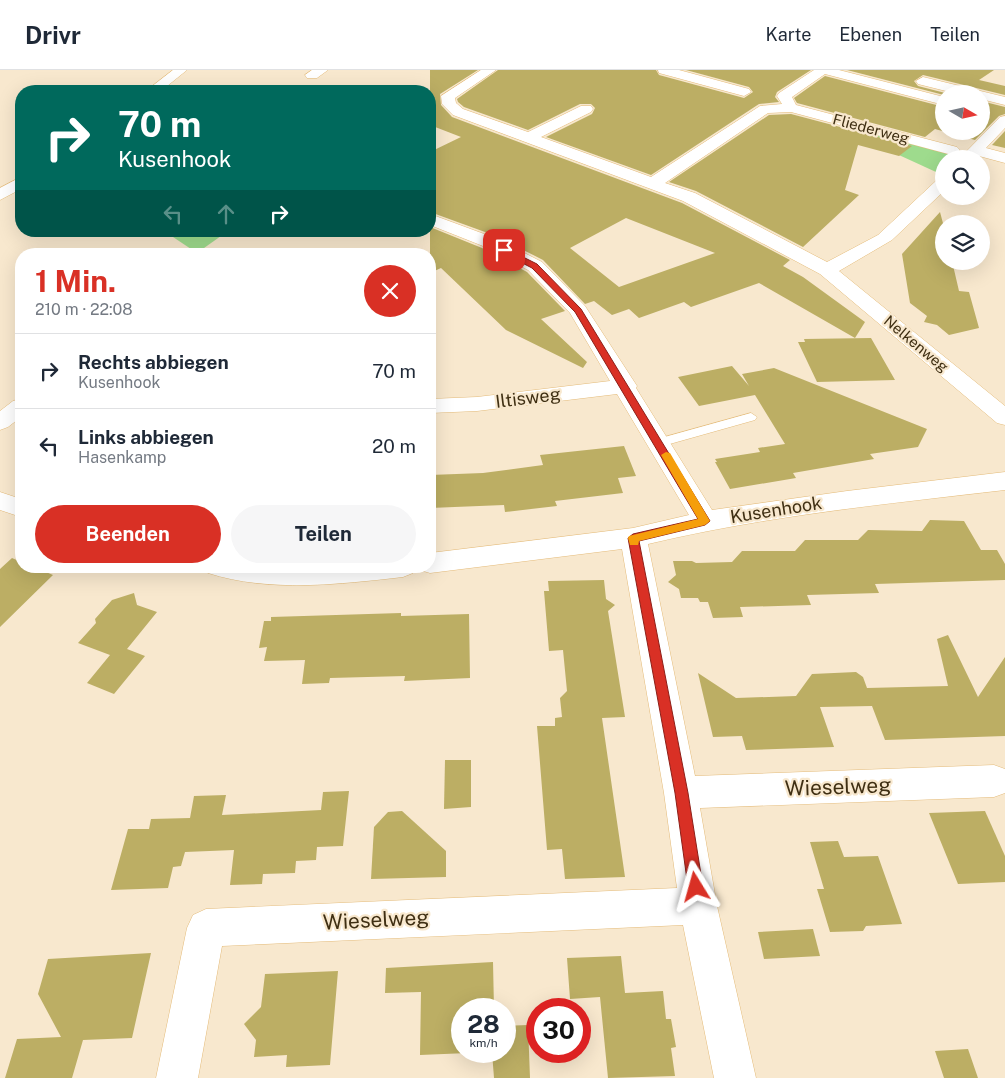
<!DOCTYPE html>
<html lang="de">
<meta charset="utf-8">
<style>
body{margin:0;font-family:"Public Sans",sans-serif;background:#f6f6f7;color:#1f2937;height:100vh;display:flex;flex-direction:column;font-size:19px;white-space:nowrap}
*{box-sizing:border-box;margin:0}
p{font-size:16px;color:#747a83}
.icon{flex:none;width:28px;height:28px;fill:none;stroke:currentColor;stroke-width:2;stroke-linecap:round;stroke-linejoin:round}
.map{position:relative;flex:1;overflow:hidden}
.drawer{position:absolute;left:15px;top:178px;width:421px;height:325px;display:flex;flex-direction:column;background:#fff;border-radius:20px;box-shadow:0 5px 20px #0002}
.drawer>*{flex:none}
.guide{position:absolute;left:15px;top:15px;width:421px;height:152px;border-radius:20px;box-shadow:0 5px 20px #0002;background:#00695c;color:#fff;overflow:hidden}
.needle{width:32px;rotate:99deg}
.tools{position:absolute;left:935px;top:15px;display:grid;gap:10px}
.tools a{display:grid;place-items:center;width:55px;height:55px;border-radius:50%;background:#fff;box-shadow:0 5px 20px #0002;font-size:25px}
.speed{position:absolute;left:451px;top:928px;display:flex;gap:10px;font-size:25px;font-weight:700;text-align:center}
.speed>*{display:grid;place-content:center;width:65px;height:65px;border-radius:50%;background:#fff;box-shadow:0 5px 20px #0002;line-height:1}
.speed small{font-size:12px;font-weight:400}
.speed .limit{border:8px solid #d22;background:#fff;color:#111}
.pin{position:absolute;display:grid;place-items:center;width:42px;height:42px;color:#fff;margin:-21px;border-radius:10px;box-shadow:0 2px 8px #0006}
.me{position:absolute;width:55px;margin:-28px;rotate:352deg;stroke-linejoin:round;filter:drop-shadow(0 0 4px #0008)}
.turn{display:flex;align-items:center;gap:18px;height:105px;padding:0 20px;font-size:22px}
.turn .icon{width:65px;height:65px;stroke-width:2.5}
.turn b{display:block;font-size:35px;line-height:42px}
.lanes{display:flex;align-items:center;height:48px;padding:0 20px;background:#0003;justify-content:center;gap:25px;direction:ltr}
.lanes .off{opacity:.35}
.round{display:grid;place-items:center;flex:none;width:52px;height:52px;border-radius:26px;background:#f6f6f7}
.headline{display:flex;align-items:center;justify-content:space-between;height:85px;padding:0 20px}
h1{font-size:30px;font-weight:700;line-height:38px;color:#d93025}
.primary-button{display:flex;gap:10px;margin-top:auto;padding:10px 20px}
.primary-button a{flex:1;height:58px;border-radius:30px;background:#d93025;color:#fff;font-size:20px;font-weight:700;line-height:58px;text-align:center}
.primary-button a+a{background:#f6f6f7;color:#1f2937}
ul{padding:0;list-style:none}
li{display:flex;align-items:center;gap:15px;height:75px;padding:0 20px;border-top:1px solid #e0e1e3}
li div{flex:1}
li b{display:block;font-size:19px}
li em{font-style:normal}
header{display:flex;align-items:center;gap:30px;box-sizing:border-box;height:70px;padding:0 25px;background:#fff;border-bottom:1px solid #e0e1e3}
header strong{font-size:24px}
nav{display:flex;gap:28px;margin-inline-start:auto;font-size:18px}
.map>svg:first-child{display:block}
</style>
<header>
<strong>Drivr</strong>
<nav><a>Karte</a><a>Ebenen</a><a>Teilen</a></nav>
</header>
<div class="map">
<svg width="1005" height="1008" viewBox="0 0 1005 1008">
<rect width="100%" height="100%" fill="#f8e8ce"/>
<g fill="#9edb8d">
<path d="M876,60L952,80L936,102L864,69Z"/>
<path d="M164,161H228L197,183Z"/>
</g>
<g fill="#bcae64" fill-rule="evenodd">
<path d="M430,0H478L440,24L441,35L452,47L682,133L790,190L783,196L803,207L865,252L855,268L759,213L691,237L684,232L639,248L629,239L612,245L594,231L585,234L543,190L496,166L430,142V82L461,67L430,55ZM626,148L715,183L619,217L570,178Z"/>
<path d="M498,0H656L659,5L744,28L753,22L749,17L686,0H811L777,22L775,27L779,32L759,34L651,105L546,67L592,44L595,38L591,34H580L528,60L464,37L458,32L457,29Z"/>
<path d="M847,0H994L979,10L1005,16V25L923,5L914,11L918,16L949,24L944,25Z"/>
<path d="M825,6L944,37V61H981V31L1005,37V44L999,46L975,70L935,59L925,67L797,33L794,28Z"/>
<path d="M791,44L912,76L899,86L858,75L845,120L859,125L803,177L696,121L669,112L769,45Z"/>
<path d="M1005,61V78L992,75Z"/>
<path d="M940,142L944,157V191H952L959,221L969,222L979,258L949,265L937,255L924,252L927,246L910,233L902,184Z"/>
<path d="M430,157L482,178L527,202L565,241L541,249L587,292L583,298L506,260L441,198L430,203Z"/>
<path d="M871,268L895,310L817,312L798,272H805L804,269Z"/>
<path d="M732,296L749,316L742,304L774,298L927,359L918,377L870,384L874,389L793,403L796,408L730,419L715,392H717L715,389L760,382L758,378L785,374L755,325L699,336L678,307Z"/>
<path d="M624,376L636,406L618,408L623,423L555,431L557,436L505,442L504,435L430,438V405L483,403L543,395L540,385Z"/>
<path d="M930,450L964,451L981,480H997L1005,494V510L875,514L879,523L807,525L811,535L740,537L743,547L713,548L708,532H700L698,528H681L679,519L668,512L676,505L673,491H692L696,493L732,492L742,481H795L805,470H858L868,460L922,461Z"/>
<path d="M12,488L21,492V496H32L53,505L0,557V499Z"/>
<path d="M604,510L606,529L615,535L608,541L625,647L602,648L625,807L565,809L562,779L547,780L537,656H555V648L562,647L560,628L567,621L563,580L549,581L544,521H549L548,511Z"/>
<path d="M134,523L137,535L157,542L127,579L145,586L114,624L87,613L110,585L78,573L96,553L95,549L112,530Z"/>
<path d="M401,543V546L469,544L470,608L404,611L405,606L330,608L329,613L302,614L305,590L264,591L267,577L259,578L264,551H271V547Z"/>
<path d="M948,565L978,627L1005,587V666L885,670L872,636L820,637L834,677L746,680L742,666L713,667L698,603L736,628L796,626L812,604L856,602L863,607L867,618L948,616L937,569Z"/>
<path d="M445,690H471V737L444,739Z"/>
<path d="M349,721L343,776L317,777L316,790L296,791L295,803L263,804L262,814L230,815L234,780L185,782L181,796L173,797L168,818L111,820L128,759H149L151,749L190,748L194,726L226,725L222,745L321,740L323,722Z"/>
<path d="M402,741L446,781V807L371,809L374,757L388,742Z"/>
<path d="M985,741L1005,786V812L958,814L929,743Z"/>
<path d="M838,771L844,787L878,786L902,854L866,856L863,861L830,862L817,819H824L810,772Z"/>
<path d="M813,859L820,886L764,889L758,862Z"/>
<path d="M151,883L132,968L83,970L72,1008H5L17,969L61,967L38,924L48,889Z"/>
<path d="M621,886L625,923L663,921L666,949H671L676,977L671,978L675,1006L608,1008L600,927L570,929L567,888Z"/>
<path d="M493,892L494,939H462V981H505V956L528,955L530,1008H494L492,982L420,985L421,922L385,923L386,898Z"/>
<path d="M338,901L330,995L286,997L287,985L254,987L256,970L244,954L261,937L265,904Z"/>
<path d="M968,979L978,1008H944L935,981Z"/>
</g>
<g fill="none" stroke-linecap="round" stroke-linejoin="round">
<defs>
<path id="service" d="M751,343L757,347L755,350L659,377L653,373L654,370Z"/>
<g id="minor">
<path d="M173,0H187L161,21H146Z"/>
<path d="M312,0H328L317,8H307L305,5Z"/>
<path d="M481,0H496L455,28L456,33L463,39L528,62L581,36H591L593,39L591,42L541,67L651,107L760,36L782,34L777,26L779,23L814,0H839L944,27V35L825,4L792,27L796,35L957,77L960,80L957,83L952,85L791,42L768,43L665,113L695,123L827,192L878,165L938,109L944,107V121L892,170L839,201L1005,336V355L997,353L820,204L683,131L453,45L442,34L441,26Z"/>
<path d="M658,0H679L749,19L751,22L744,26L659,3Z"/>
<path d="M923,7L1005,27V35L981,29V24H958L918,14L916,11Z"/>
<path d="M1005,46V58L986,78L1005,83V93L979,86L976,89H959L1000,47Z"/>
<path d="M21,107V119L0,130V118Z"/>
<path d="M430,144L495,168L542,192L585,236L637,316L636,318L712,440L847,421L1005,402V420C885,434 765,446 648,474L695,706L994,695L1005,699V723L994,727L700,738L717,836L756,1008H714L683,855L222,876L198,1008H156L187,858L193,845L206,839L677,818L664,723L622,479L430,503L420,500L418,496H430V483L633,458L689,445L617,324L477,341L430,343V329L477,327L610,311L570,243L528,200L483,176L430,155Z"/>
<path d="M21,329V347L8,357L0,360V341L13,331Z"/>
<path d="M0,422L21,429V447L0,440Z"/>
<path d="M204,496H417L413,503L403,507C340,514 270,523 208,503Z"/>
</g>
</defs>
<use href="#service" stroke="#e4bb79" stroke-width="1"/>
<use href="#minor" stroke="#e4bb79" stroke-width="1"/>
<use href="#service" fill="#fff" fill-rule="evenodd"/>
<use href="#minor" fill="#fff" fill-rule="evenodd"/>
</g>
<path fill="#d93025" stroke="#8d1f18" d="M501,179H507L537,194L581,239L710,451L705,455L639,471L688,723L703,817L701,822L696,824L690,822L688,817L675,723L628,468L633,464L698,449L575,242L532,198L501,182Z"/>
<path fill="#f59e0b" d="M666,382L670,383L710,451L705,455L639,471L638,475H630L628,468L629,466L698,449L661,385Z"/>
<g text-anchor="middle" stroke-width="4.5" stroke-linejoin="round" paint-order="stroke">
<g font-size="15" fill="#3f2f13" stroke="#f8e8ce">
<text transform="translate(871 59) rotate(15)" y="5">Fliederweg</text>
<text transform="translate(916 274) rotate(40)" y="5">Nelkenweg</text>
</g>
<g font-size="18" fill="#3f2f13" stroke="#f8e8ce">
<text transform="translate(528 328) rotate(-7)" y="6">Iltisweg</text>
<text transform="translate(776 440) rotate(-9)" y="6">Kusenhook</text>
</g>
<g font-size="21" fill="#3f2f13" stroke="#f8e8ce">
<text transform="translate(838 717) rotate(-2)" y="7">Wieselweg</text>
<text transform="translate(376 850) rotate(-3)" y="7">Wieselweg</text>
</g>
</g>
</svg>
<div class="tools">
<a><svg class="needle" viewBox="-14 -14 28 28"><path d="M0-13l5 13h-10z" fill="#e53935"/><path d="M0 13l5-13h-10z" fill="#747a83"/></svg></a>
<a><svg class="icon" aria-label="search" viewBox="0 0 24 24"><circle cx="10" cy="10" r="6"/><path d="M15 15l6 6"/></svg></a>
<a><svg class="icon" aria-label="layers" viewBox="0 0 24 24"><path d="M12 4l9 5-9 5-9-5zM3 14l9 5 9-5"/></svg></a>
</div>
<div class="speed"><div>28<small>km/h</small></div><div class="limit">30</div></div>
<div class="pin" style="left:504px;top:180px;background:#d93025"><svg class="icon" aria-label="arrive" viewBox="0 0 24 24"><path d="M6 21V4h12l-3 4 3 4H6"/></svg></div>
<svg class="me" style="left:696px;top:817px" viewBox="-20 -20 40 40"><path d="M0-17L14 15 0 8-14 15z" fill="#d93025" stroke="#fff" stroke-width="4"/></svg>
<div class="guide">
<div class="turn"><svg class="icon" aria-label="right" viewBox="0 0 24 24"><path d="M7 20v-9h11M14 6l5 5-5 5"/></svg><div><b>70 m</b>Kusenhook</div></div>
<div class="lanes"><svg class="icon off" aria-label="left" viewBox="0 0 24 24"><path d="M17 20v-9H6M10 6l-5 5 5 5"/></svg><svg class="icon off" aria-label="ahead" viewBox="0 0 24 24"><path d="M12 20V5M6 11l6-6 6 6"/></svg><svg class="icon" aria-label="right" viewBox="0 0 24 24"><path d="M7 20v-9h11M14 6l5 5-5 5"/></svg></div>
</div>
<section class="drawer">
<div class="headline"><div><h1>1 Min.</h1><p>210 m · 22:08</p></div><a class="round" style="background:#d93025;color:#fff"><svg class="icon" aria-label="close" viewBox="0 0 24 24"><path d="M6 6l12 12M18 6L6 18"/></svg></a></div>
<ul>
<li><svg class="icon" aria-label="right" viewBox="0 0 24 24"><path d="M7 20v-9h11M14 6l5 5-5 5"/></svg><div><b>Rechts abbiegen</b><p>Kusenhook</p></div><em>70 m</em></li>
<li><svg class="icon" aria-label="left" viewBox="0 0 24 24"><path d="M17 20v-9H6M10 6l-5 5 5 5"/></svg><div><b>Links abbiegen</b><p>Hasenkamp</p></div><em>20 m</em></li>
</ul>
<div class="primary-button"><a>Beenden</a><a>Teilen</a></div>
</section>
</div>
